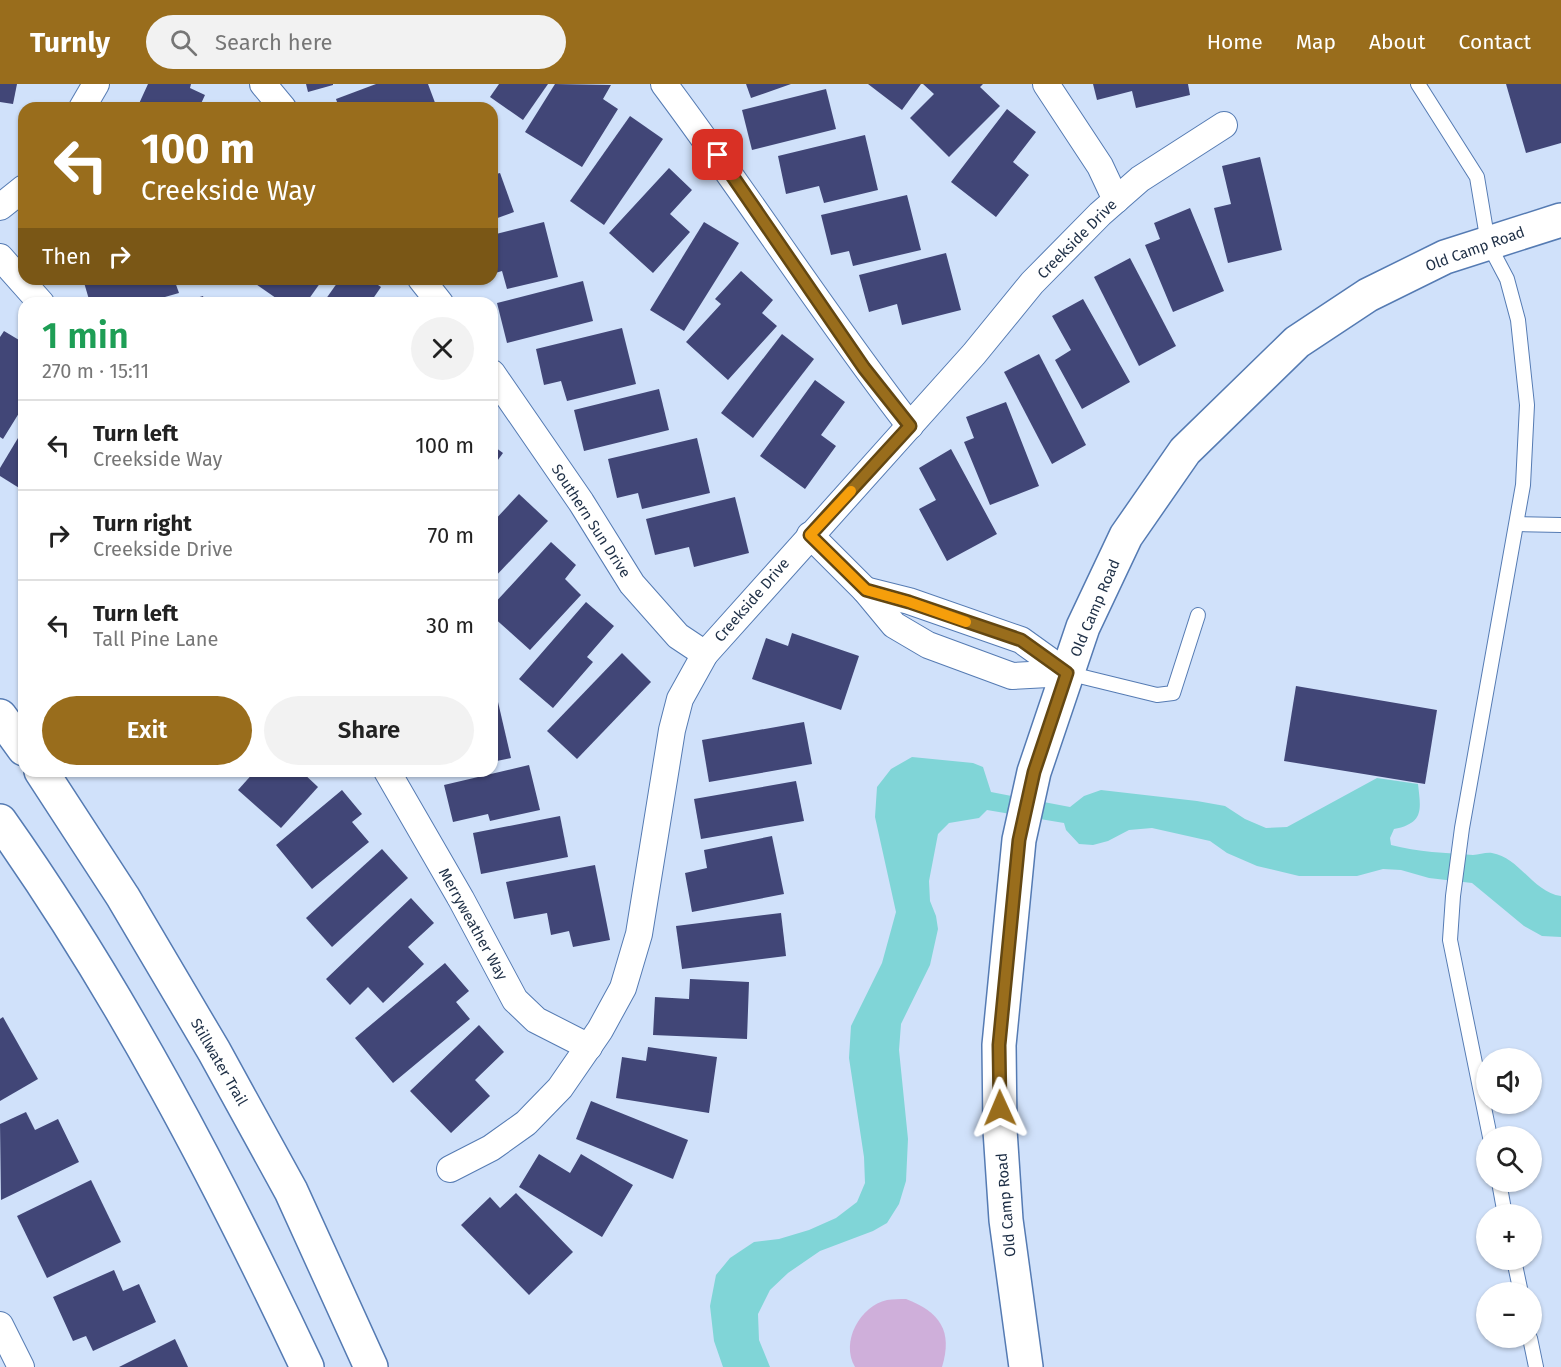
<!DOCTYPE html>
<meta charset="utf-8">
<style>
body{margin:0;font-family:"Fira Sans",sans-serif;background:#f2f2f2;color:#222;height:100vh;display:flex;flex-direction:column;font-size:22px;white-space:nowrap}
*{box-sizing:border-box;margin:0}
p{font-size:20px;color:#767676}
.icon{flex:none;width:33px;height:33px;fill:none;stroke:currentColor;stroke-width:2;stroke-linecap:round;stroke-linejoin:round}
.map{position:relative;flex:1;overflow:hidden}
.sheet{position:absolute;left:18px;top:213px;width:480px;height:480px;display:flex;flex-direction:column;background:#fff;border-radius:18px;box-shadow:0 2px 4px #0004}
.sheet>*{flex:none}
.guide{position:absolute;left:18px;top:18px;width:480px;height:183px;border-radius:18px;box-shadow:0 2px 4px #0004;background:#996d1c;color:#fff;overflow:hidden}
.fabs{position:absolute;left:1476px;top:964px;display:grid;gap:12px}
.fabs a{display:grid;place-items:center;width:66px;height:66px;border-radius:50%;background:#fff;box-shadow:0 2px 4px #0004;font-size:30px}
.pin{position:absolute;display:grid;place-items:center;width:51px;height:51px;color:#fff;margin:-26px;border-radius:12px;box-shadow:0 3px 9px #0006}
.me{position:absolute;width:66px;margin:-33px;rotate:359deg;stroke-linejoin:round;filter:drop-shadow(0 0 4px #0008)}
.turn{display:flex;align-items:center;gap:21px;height:126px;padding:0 24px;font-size:27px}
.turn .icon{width:78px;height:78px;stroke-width:2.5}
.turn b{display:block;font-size:42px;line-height:51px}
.then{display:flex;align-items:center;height:57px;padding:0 24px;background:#0003;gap:12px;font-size:22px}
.round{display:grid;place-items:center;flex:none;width:63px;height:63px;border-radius:32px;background:#f2f2f2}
.overview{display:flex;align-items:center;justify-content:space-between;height:102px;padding:0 24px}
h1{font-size:36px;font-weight:600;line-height:45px;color:#1e9e55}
.primary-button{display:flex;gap:12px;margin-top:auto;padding:12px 24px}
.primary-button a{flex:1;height:69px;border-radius:36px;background:#996d1c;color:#fff;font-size:24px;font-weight:600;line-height:69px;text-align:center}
.primary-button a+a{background:#f2f2f2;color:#222}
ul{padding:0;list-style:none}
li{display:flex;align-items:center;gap:18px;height:90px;padding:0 24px;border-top:2px solid #e0e0e0}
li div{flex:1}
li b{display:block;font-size:22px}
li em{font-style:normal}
header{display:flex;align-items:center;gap:36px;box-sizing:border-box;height:84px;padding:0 30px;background:#996d1c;color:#fff}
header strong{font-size:28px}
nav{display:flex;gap:33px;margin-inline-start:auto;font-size:21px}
.search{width:420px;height:54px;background:#f2f2f2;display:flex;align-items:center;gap:15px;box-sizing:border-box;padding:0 21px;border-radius:33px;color:#767676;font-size:22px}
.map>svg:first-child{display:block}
</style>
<header>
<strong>Turnly</strong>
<div class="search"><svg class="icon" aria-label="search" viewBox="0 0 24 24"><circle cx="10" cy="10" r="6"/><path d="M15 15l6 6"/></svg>Search here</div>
<nav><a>Home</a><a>Map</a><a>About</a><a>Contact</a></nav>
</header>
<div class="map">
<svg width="1561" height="1283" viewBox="0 0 1561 1283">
<rect width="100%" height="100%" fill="#d0e1fa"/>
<path fill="#cfafda" d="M906,1215C940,1228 953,1247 942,1283H855C840,1258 860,1222 887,1216C893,1215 900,1215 906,1215Z"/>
<path fill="#80d5d7" d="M912,673L973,679L983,683L991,708L1070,723L1084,712L1101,706L1197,717L1225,722L1245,735L1266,744L1287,743L1377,694L1418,700C1421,726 1424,739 1394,745L1390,754L1391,761C1417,768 1447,769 1473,771C1479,771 1486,768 1492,769C1520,774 1534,809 1561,812V853L1542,852L1524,842L1472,799L1429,794L1401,786L1383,785L1357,792H1299L1257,782L1227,769L1210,757L1152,744L1129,746L1108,757L1093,761L1079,760L1066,746L1064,739L987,726L979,734L949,739L938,750L929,797L930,817L936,832L938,845L930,881L901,940L899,966L908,1055L906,1097L899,1120L887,1139L873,1147L820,1167L788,1189L770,1206L758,1230L759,1256L770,1283H723L714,1257L710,1222L716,1191L730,1174L754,1158L779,1155L809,1146L836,1134L857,1118L865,1099L864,1073L849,974L851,942L882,879L896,828L875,733L877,703L891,685Z"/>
<g fill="#414677">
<path d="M0,0H17L13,20L0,18Z"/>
<path d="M148,0H191L190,4L205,11L199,24H137Z"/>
<path d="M306,0H333V1L308,8Z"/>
<path d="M376,0H428L437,24H339L336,15Z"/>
<path d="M499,0H548L523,36L490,13Z"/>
<path d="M555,0L611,1L603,15L618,25L582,83L525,48Z"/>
<path d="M746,0H791L751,14Z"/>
<path d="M868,0H921L902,26Z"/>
<path d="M923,0H983L980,3L1000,22L949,73L910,34L934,10Z"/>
<path d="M1093,0H1188L1190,11L1136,24L1132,7L1097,16Z"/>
<path d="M1506,0H1561V59L1526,69Z"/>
<path d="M826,5L836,45L752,66L742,26Z"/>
<path d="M1007,25L1036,48L1013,78L1029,91L996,133L951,98Z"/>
<path d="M630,32L663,55L604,141L570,117Z"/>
<path d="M865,51L878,106L824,119L819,102L786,110L778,72Z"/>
<path d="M1260,73L1282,166L1228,179L1214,124L1231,120L1222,82Z"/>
<path d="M669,84L692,106L670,130L690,148L653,189L609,149Z"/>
<path d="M500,89L514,128L492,136V91Z"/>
<path d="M907,111L921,166L853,182L849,167L831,171L821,131Z"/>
<path d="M1190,124L1224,207L1173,228L1145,161L1160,155L1154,139Z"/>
<path d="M544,138L558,193L507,205L502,187L492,190V151Z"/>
<path d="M704,138L739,159L684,247L650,226Z"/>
<path d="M946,169L961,226L902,241L897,220L869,228L859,191Z"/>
<path d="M1130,174L1176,262L1139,282L1094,193Z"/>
<path d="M741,187L773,216L762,229L777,242L728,296L686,258L721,220L715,215Z"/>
<path d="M83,195H174L179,209L144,219H90Z"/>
<path d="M255,195H323L306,219H283L253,198Z"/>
<path d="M340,195H369L381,203L370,219H323Z"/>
<path d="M583,197L593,237L507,259L497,219Z"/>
<path d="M203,212L205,219H183V218Z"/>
<path d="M1083,215L1130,298L1082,325L1055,276L1071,266L1052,232Z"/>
<path d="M622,244L636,300L567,317L561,297L544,301L536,265Z"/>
<path d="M4,247L24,259V287L20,294L24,296V321L3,355L0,353V253Z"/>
<path d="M782,250L814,275L753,354L721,329Z"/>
<path d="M1039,270L1086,361L1052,380L1004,288Z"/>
<path d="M815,296L845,318L821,351L836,362L805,405L760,372Z"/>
<path d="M659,305L669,346L584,367L574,326Z"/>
<path d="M1006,318L1039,402L990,421L964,358L974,354L966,333Z"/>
<path d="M24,344V407L0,392V384Z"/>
<path d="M697,354L710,409L642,425L638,409L617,414L608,375Z"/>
<path d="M492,361L503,369L492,384Z"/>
<path d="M951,365L997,450L947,477L919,425L936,416L919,384Z"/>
<path d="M519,410L548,437L492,496V439Z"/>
<path d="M735,413L749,469L694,483L689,463L655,471L646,435Z"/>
<path d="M551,458L576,481L565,495L581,511L530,566L492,532V522Z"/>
<path d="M586,518L614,542L587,573L593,578L553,624L519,595Z"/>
<path d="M792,549L859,572L841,626L752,595L766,554L788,562Z"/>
<path d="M622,569L651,598L577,675L547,647Z"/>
<path d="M1296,602L1437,626L1425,700L1284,677Z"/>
<path d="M498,618L511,674L492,678V619Z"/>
<path d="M804,638L812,680L709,698L702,656Z"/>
<path d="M529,681L540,726L490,737L488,730L453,738L444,701Z"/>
<path d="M255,687H301L318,703L281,744L238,706Z"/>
<path d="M796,697L804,737L701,755L694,715Z"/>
<path d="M342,706L362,730L352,738L369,758L312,805L276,761Z"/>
<path d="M560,732L568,773L481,790L473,749Z"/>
<path d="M772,752L784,810L692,828L685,789L707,784L704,766Z"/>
<path d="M382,765L408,794L332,863L306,834Z"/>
<path d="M595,781L610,856L573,863L569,847L551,851L547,829L514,835L506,798Z"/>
<path d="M411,814L434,839L408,863L424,880L383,919L368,903L350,921L326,895Z"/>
<path d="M781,829L786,872L682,885L676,842Z"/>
<path d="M445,879L469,907L456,918L470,935L393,999L355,954Z"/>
<path d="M690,895L749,898L747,955L653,951L655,913L689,915Z"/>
<path d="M3,933L38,995L0,1017V935Z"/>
<path d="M479,941L504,968L475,996L490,1012L451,1049L410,1007Z"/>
<path d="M648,963L717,973L709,1029L616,1014L622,973L646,977Z"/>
<path d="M591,1017L688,1056L673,1095L576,1055Z"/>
<path d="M26,1028L35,1046L58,1035L79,1078L1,1116L0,1040Z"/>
<path d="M539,1070L570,1089L581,1070L633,1101L602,1153L519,1103Z"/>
<path d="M91,1096L121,1158L47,1194L17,1132Z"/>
<path d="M516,1109L573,1168L529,1211L461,1141L490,1113L500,1124Z"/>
<path d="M114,1186L123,1207L139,1200L156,1238L93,1267L86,1252L73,1257L53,1213Z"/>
<path d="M175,1255L188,1283H119Z"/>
</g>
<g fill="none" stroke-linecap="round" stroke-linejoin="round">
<defs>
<g id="lane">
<path d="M1418,0L1477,93L1488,159L1507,195L1518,236L1527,321L1523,401L1462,744L1453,812L1450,856L1490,1053"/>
<path d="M1517,440L1561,441"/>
<path d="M1067,589L1157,611L1173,609L1198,531"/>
<path d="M1499,1098L1505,1131"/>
<path d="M1514,1176L1521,1209"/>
<path d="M1530,1254L1536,1283"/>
</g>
<g id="street">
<path d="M263,0L283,24"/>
<path d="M664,0C748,112 824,231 910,342"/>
<path d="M1046,0L1100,82L1116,116"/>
<path d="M82,24L96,0"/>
<path d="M0,123L24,104"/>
<path d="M0,173L41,219"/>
<path d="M421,195L440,219"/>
<path d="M492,289L581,418L632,500L678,552L705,570"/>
<path d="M810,451L865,506L894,541L928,561L1012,592L1067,589"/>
<path d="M865,506L909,517L1021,556L1067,589"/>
<path d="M387,687L461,815L515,916L536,936L589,963"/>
<path d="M450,1085L491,1064L526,1039L560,1004L600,946L623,904L639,850L672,646L680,615L705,570L974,270L1032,199L1100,130L1140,95L1224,41"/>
<path d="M0,1241L21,1283"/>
</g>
<g id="secondary">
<path d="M0,632L24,665"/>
<path d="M41,687L123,813L214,967L291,1107L371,1283"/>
<path d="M0,737C121,908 218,1094 307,1283"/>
<path d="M1026,1283L1006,1136L1000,1046L999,961L1019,756L1034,688L1083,543L1126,452L1185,367L1297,258L1368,211L1445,173L1561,136"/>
</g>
</defs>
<use href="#lane" stroke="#557bb3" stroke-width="16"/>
<use href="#street" stroke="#557bb3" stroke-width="28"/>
<use href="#secondary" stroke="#557bb3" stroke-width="36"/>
<use href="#lane" stroke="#fff" stroke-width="14"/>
<use href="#street" stroke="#fff" stroke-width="26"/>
<use href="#secondary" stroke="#fff" stroke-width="33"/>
</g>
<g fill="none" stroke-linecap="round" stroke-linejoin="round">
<defs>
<path id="route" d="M718,71L864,284L910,342L810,451L866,506L909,518L1021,556L1067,589L1034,688L1019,756L999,961L1000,1024"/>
</defs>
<use href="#route" stroke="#634712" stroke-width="15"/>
<use href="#route" stroke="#996d1c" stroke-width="10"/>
<path stroke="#f59e0b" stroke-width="10" d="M851,407L810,451L866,506L909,518L966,538"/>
</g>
<g text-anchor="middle" stroke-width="6" stroke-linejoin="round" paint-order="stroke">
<g font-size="15" fill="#1d2e45" stroke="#fff">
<text transform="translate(1077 155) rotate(-45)" y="5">Creekside Drive</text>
<text transform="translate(1475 165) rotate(-20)" y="5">Old Camp Road</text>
<text transform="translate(591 437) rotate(57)" y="5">Southern Sun Drive</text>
<text transform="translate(752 516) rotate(-49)" y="5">Creekside Drive</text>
<text transform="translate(1095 524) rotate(-67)" y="5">Old Camp Road</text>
<text transform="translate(473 840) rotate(61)" y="5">Merryweather Way</text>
<text transform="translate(219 978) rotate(60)" y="5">Stillwater Trail</text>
<text transform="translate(1006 1121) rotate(-95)" y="5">Old Camp Road</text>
</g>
</g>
</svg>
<div class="fabs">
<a><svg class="icon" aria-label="sound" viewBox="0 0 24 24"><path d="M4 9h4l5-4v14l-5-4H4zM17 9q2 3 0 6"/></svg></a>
<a><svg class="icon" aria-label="search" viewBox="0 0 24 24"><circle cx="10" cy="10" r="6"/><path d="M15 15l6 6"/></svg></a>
<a>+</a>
<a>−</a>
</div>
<div class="pin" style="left:718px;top:71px;background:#d93025"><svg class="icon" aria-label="arrive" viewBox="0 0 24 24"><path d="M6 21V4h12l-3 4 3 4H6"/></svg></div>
<svg class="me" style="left:1000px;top:1024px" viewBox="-20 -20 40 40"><path d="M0-17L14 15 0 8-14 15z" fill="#996d1c" stroke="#fff" stroke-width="4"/></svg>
<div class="guide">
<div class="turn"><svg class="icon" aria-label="left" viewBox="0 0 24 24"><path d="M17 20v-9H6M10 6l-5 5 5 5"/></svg><div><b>100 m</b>Creekside Way</div></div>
<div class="then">Then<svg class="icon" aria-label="right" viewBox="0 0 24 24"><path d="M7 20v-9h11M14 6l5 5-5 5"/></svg></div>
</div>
<section class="sheet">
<div class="overview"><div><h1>1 min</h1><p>270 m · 15:11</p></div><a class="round"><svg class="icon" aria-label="close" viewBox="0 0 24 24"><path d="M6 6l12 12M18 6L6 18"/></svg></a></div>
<ul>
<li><svg class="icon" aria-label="left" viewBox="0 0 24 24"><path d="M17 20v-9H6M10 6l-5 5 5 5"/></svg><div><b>Turn left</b><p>Creekside Way</p></div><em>100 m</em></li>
<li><svg class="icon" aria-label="right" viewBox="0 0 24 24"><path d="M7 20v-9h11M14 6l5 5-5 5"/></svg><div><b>Turn right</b><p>Creekside Drive</p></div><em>70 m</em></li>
<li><svg class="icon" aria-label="left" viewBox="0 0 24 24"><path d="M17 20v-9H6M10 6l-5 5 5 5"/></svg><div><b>Turn left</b><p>Tall Pine Lane</p></div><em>30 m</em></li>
</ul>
<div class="primary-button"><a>Exit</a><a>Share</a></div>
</section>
</div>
